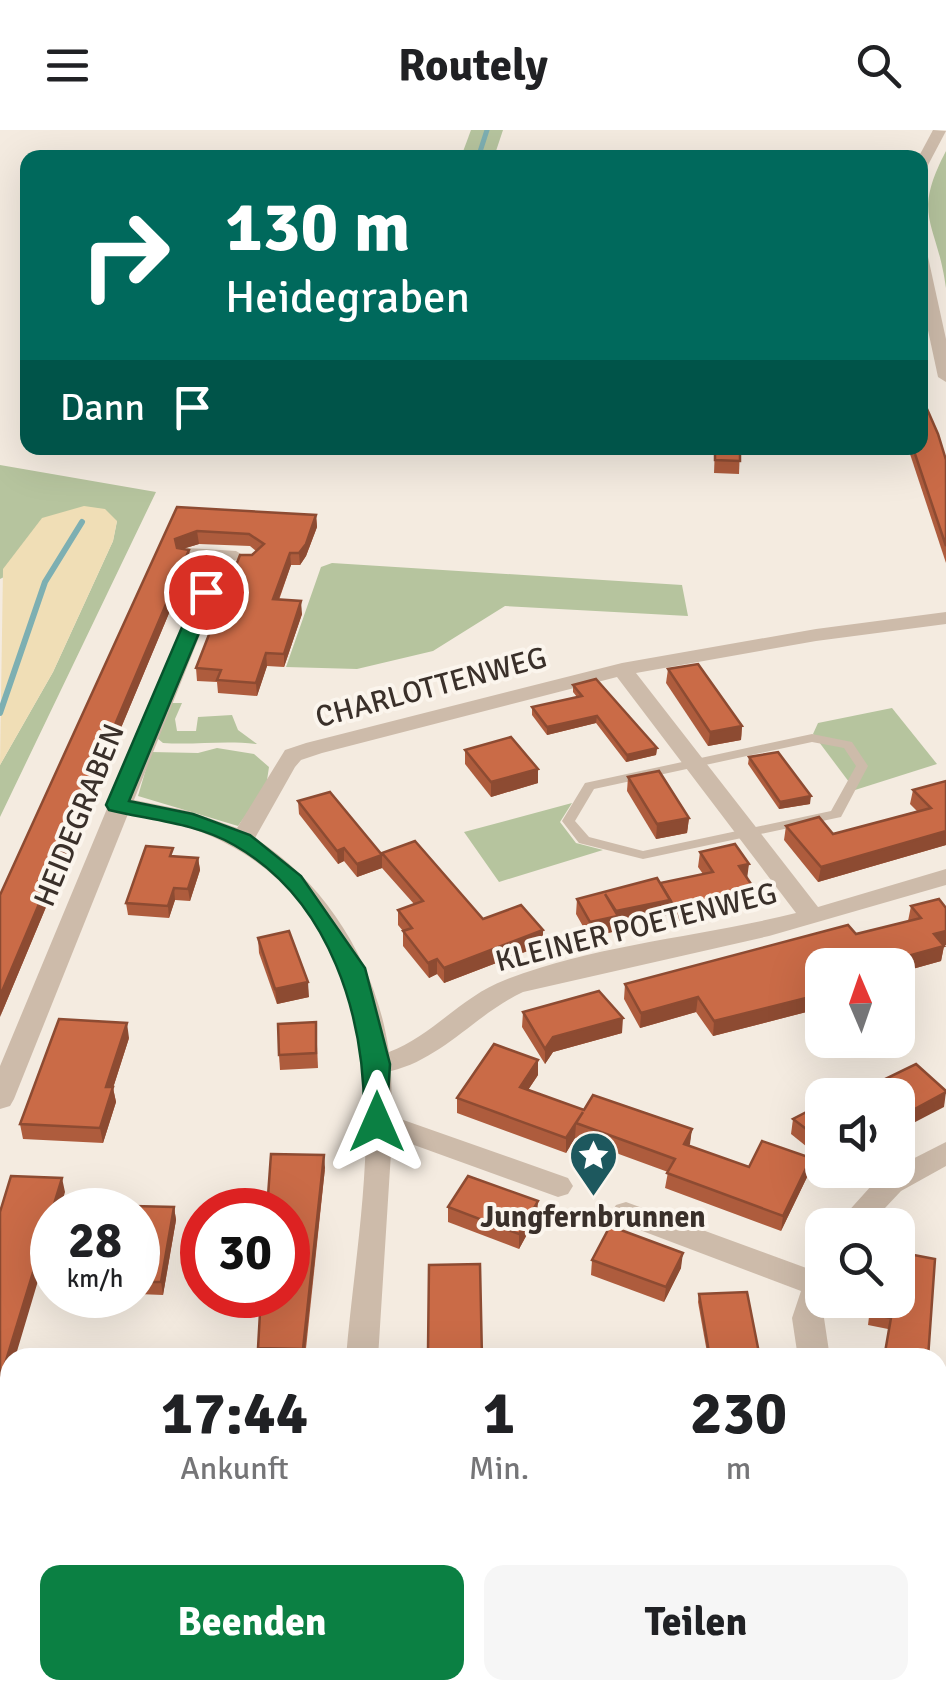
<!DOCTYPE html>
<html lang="de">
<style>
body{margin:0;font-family:Signika,sans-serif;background:#f6f6f6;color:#202124;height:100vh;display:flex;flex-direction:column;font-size:38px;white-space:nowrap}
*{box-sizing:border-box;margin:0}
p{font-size:32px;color:#757577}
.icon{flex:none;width:55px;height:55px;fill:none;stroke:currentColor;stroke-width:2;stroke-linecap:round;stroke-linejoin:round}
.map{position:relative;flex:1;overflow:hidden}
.panel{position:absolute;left:0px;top:1218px;width:948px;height:352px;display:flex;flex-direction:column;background:#fff;border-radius:30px 30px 0 0;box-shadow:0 10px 40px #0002}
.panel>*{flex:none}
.banner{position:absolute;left:20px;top:20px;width:908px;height:305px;border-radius:20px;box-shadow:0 10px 40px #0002;background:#00695c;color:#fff;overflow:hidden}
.needle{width:65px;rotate:358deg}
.fabs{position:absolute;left:805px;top:818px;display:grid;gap:20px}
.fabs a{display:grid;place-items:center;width:110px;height:110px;border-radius:20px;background:#fff;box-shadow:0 10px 40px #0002;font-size:50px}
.speed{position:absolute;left:30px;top:1058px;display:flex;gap:20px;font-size:50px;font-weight:700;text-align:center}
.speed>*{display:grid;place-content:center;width:130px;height:130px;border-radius:50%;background:#fff;box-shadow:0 10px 40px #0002;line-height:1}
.speed small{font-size:25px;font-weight:400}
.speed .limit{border:15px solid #d22;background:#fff;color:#111}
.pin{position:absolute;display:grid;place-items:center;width:85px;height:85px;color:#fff;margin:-42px;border:5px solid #fff;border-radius:50%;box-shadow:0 2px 10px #0007}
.me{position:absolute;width:110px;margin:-55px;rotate:0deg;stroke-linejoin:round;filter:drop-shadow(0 0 8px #0008)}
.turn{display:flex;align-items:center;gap:35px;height:210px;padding:0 40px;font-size:45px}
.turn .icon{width:130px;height:130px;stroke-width:2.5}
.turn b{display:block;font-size:70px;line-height:85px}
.then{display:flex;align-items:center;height:95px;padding:0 40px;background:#0003;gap:20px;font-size:38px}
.eta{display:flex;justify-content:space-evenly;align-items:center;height:170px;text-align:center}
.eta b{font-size:60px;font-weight:700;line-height:70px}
.primary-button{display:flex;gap:20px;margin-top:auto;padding:20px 40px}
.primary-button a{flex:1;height:115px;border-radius:20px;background:#0b8043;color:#fff;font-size:40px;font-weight:700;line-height:115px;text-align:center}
.primary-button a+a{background:#f6f6f6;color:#202124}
header{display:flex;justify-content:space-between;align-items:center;height:130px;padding:0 40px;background:#fff;font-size:45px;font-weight:700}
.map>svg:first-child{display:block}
</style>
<header><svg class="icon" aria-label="menu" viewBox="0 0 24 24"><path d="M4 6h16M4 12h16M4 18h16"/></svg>Routely<svg class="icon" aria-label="search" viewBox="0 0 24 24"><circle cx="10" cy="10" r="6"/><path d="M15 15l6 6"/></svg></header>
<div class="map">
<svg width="946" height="1569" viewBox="0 0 946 1569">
<rect width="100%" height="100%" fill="#f4ebe0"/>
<g fill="#b6c49e">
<path d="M471,0H503L494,27H461Z"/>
<path d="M946,21V158C937,91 911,88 946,21Z"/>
<path d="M0,335L156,362L0,687V635L53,542L113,411L117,391L0,449Z"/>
<path d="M332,433L682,455L688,486L505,476L433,521L357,539L286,537L321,437Z"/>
<path d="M171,573H182L175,589L177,601H196L198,587L232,585L238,600L257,614C224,610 196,615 163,613L157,608Z"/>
<path d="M892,578L937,634L855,660L813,604L818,593Z"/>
<path d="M217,618L254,624L269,637L266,657L238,696L138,666L151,622L198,623Z"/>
<path d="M572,673L560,692L576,713L603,720L499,752L464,702Z"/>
<path d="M946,1463V1569H895L887,1560H938V1469Z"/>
</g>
<path fill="#f0deb6" d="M84,376L105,379L117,391L113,411L53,542L0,635L3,439L42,388Z"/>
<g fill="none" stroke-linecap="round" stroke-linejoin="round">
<path stroke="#7dafb2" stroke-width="5" d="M478,28L487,0"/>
<path stroke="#7dafb2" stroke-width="6" d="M0,583L45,452L82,392"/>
<path fill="#cdbbaa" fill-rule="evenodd" d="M812,604L852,612L868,636L841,687L643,729L579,713L562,691L585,653ZM812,612L844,618L856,636L831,681L643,721L589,707L575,691L594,659Z"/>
<g fill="#cdbbaa" fill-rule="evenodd">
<path d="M933,0L946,1L927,37L920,41L918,28Z"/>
<path d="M920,122L928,127L946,209V252L938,247L920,163Z"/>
<path d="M188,418L236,421L246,427L229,432L134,670L189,681L237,698L285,620L306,613L622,533L816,499L946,482V494L816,511L636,543L818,777L946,739V755L769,806L523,862C476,884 442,929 391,941L392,986L568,1048L573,1056L568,1064L558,1067L392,1007L378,1228H346C358,1080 403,897 299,772C255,719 196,693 128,684L14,969L10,976L0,979V936L210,431L181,428L178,424ZM617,547L796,783C700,807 597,814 505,850C462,866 432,906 389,922C377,836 328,755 255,708L295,637L301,630L322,623Z"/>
<path d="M946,1012V1036L901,1061L869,1095H836L881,1045Z"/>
<path d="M626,1072L809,1139L822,1130V1170H829L824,1188L830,1228H798L792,1188L801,1161L616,1091L611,1083L616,1075Z"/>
<path d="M946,1400V1436L938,1439V1404Z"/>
<path d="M370,1560H406L408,1569H372Z"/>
<path d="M733,1560H778L774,1569H730Z"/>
</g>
</g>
<g fill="#ae5c3d">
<path d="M715,318H740L739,344L714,343Z"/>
<path d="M908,318H920L946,330V433Z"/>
<path d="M177,377L316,385L317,397L306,426L300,435H291L279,470L302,484L284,537L267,536L257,566L218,563L217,552L197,551L196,538L252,425L256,421L250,416L199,414L182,419L189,420L190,433L0,887Z"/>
<path d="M668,539L742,596L741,610L708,616L666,553Z"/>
<path d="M573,555L657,618L656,625L626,632L596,593L547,605L532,585V577L577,567L573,562Z"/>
<path d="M465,620L538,653L491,667L465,634Z"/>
<path d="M749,627L810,674L779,679L748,634Z"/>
<path d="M628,647L689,688L687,703L656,709L627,661Z"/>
<path d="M946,651V715L818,752L784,710L786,696L833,704L917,681L910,674L913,660Z"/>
<path d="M298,671L382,725V723L483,789L543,800V815L444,853L437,844L429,848L403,816V801L398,795V780L414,774L382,738L357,747L344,731L338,734L299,684Z"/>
<path d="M700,722L747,748L755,760L753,774L674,792L669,784L617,796V801L589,807L576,784L577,769L703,744L698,737Z"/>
<path d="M174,727L198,728L200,740L190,771L175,770L169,788L128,785L126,773Z"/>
<path d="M911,776L946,778V815L944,816L941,831L898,843V835H822V878L713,906L696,882L640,898L624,869L625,854L856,804L908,791Z"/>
<path d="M258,808L309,867L277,874L259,823Z"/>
<path d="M523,882L622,903L553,922L545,934L522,897Z"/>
<path d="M316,892L318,938L280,940L279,925Z"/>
<path d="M129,908L113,958L116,972L103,1013L23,1009L20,994Z"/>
<path d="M538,945L528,960L584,980L692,999L689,1016L749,1037L811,1028L809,1043L781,1101L665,1058L668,1042L575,1008L566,1023L457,983V968Z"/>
<path d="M822,974V1029L791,1004L793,989Z"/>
<path d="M325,1038L305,1228H259L258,1218Z"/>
<path d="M174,1077L176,1090L163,1165L138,1164V1080Z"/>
<path d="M448,1077L537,1086L519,1119L448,1092Z"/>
<path d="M935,1129L888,1199L868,1195L871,1170H898Z"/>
<path d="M592,1130L681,1138L664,1172L591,1145Z"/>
<path d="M429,1135L482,1228H428Z"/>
<path d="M699,1164L760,1228H708L698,1172Z"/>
<path d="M938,1238L946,1240V1302L938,1300Z"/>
<path d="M556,1560H620L628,1569H564Z"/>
</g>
<g fill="#8d4b32">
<path d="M316,385L317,397L306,426L300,435L299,423Z"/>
<path d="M197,401L199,414L176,421L175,409Z"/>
<path d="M189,420L190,433L0,887V866Z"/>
<path d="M290,423L291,435L274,482L273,469Z"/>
<path d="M301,471L302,484L284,537V524Z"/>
<path d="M266,523L267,536L257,566L256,553Z"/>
<path d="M597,586L596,593L547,605V597Z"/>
<path d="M742,596L741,610L708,616L710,602Z"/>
<path d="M657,618L656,625L626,632L627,625Z"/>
<path d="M538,639V653L491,667V652Z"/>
<path d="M811,666L810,674L779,679L780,672Z"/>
<path d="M689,688L687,703L656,709L657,694Z"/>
<path d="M946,701V715L818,752L821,737Z"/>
<path d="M344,718V731L338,734L337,721Z"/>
<path d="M382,725V738L357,747V734Z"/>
<path d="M198,728L200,740L190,771L188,759Z"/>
<path d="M749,734L747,749L739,736Z"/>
<path d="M174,758L175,770L169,788L168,776Z"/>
<path d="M755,760L753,774L674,792L675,778Z"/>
<path d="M670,770L669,785L617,796V801L589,807L590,792L616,786V781Z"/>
<path d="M543,800V815L444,853V838Z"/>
<path d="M946,801V815L931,819L934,804Z"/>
<path d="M944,816L941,831L898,843V835H878Z"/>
<path d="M871,824L869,835H828Z"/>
<path d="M437,829V844L429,848L428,833Z"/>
<path d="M822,837V851L813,839Z"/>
<path d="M308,852L309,867L277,874L275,859Z"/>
<path d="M822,864V878L713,906L714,891Z"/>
<path d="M698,867L696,882L640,898L641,883Z"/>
<path d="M623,888L622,903L553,922L545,934V919L553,907Z"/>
<path d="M127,893L129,908L113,958L116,972L103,1013L100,998L106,957Z"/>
<path d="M538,930V945L520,972V957Z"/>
<path d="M946,962L944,977L898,1001V988Z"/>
<path d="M576,993L575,1008L566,1023V1008Z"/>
<path d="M692,999L690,1014L682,1029L684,1014Z"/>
<path d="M324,1025L325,1038L304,1228L303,1219Z"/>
<path d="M811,1028L809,1043L781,1101L783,1086Z"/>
<path d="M62,1048L65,1062L60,1080H52V1104L15,1228H10V1244L0,1277V1250Z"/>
<path d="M538,1071L537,1086L519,1119V1104Z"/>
<path d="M174,1077L176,1090L163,1165L161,1152Z"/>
<path d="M683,1123L681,1138L664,1172L666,1157Z"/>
</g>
<g fill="#ca6b47" stroke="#8d4b32" stroke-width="2.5">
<path d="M920,263L938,304L946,330V416L913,318H920Z"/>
<path d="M715,318H740V331L715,330Z"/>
<path d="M177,377L316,385L306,414L299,423H290L273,469L301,471L284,524L266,523L256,553L217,550L221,540L196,538L240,425H252L264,414L249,404L197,401L175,409L177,418L189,420L0,866V765Z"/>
<path d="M698,534L742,596L710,602L668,539Z"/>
<path d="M596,549L657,618L627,625L597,586L547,597L532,577L582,566L573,555Z"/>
<path d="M511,607L538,639L491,652L465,620Z"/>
<path d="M778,622L811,666L780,672L749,627Z"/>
<path d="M659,641L689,688L657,694L628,647Z"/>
<path d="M946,651V701L821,737L786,696L819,687L833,704L931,678L913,660Z"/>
<path d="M330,662L382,725L357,734L344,718L337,721L298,671Z"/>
<path d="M415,711L483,789L521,775L543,800L444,838L437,829L428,833L403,801L412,798L398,780L423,771L382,723Z"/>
<path d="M735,714L749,734L739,736L755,760L675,778L660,753L713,742L700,722Z"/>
<path d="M146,716L173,718L170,726L198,728L188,759L174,758L168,776L126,773Z"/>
<path d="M657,748L670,770L616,781L605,764L618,786L590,792L577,769Z"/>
<path d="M939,769L946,778V801L934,804L944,816L879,834L871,824L828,835H822V837L813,839L822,851V864L714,891L698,867L641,883L625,854L848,795L856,804L921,788L911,776Z"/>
<path d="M289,801L308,852L275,859L258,808Z"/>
<path d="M599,861L623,888L553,907L545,919L523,882Z"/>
<path d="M59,889L127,893L106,957H113L100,998L20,994Z"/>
<path d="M316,892V923L279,925L278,894Z"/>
<path d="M494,914L538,930L520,957L584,980L593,965L692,999L684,1014L749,1037L762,1011L811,1028L783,1086L667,1043L675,1029L576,993L583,982L566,1008L457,968Z"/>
<path d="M916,934L946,961V962L898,988V965H852Z"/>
<path d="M822,974V1011L793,989Z"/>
<path d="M271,1024L324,1025L303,1219L258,1218L261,1165H288V1080H267Z"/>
<path d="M11,1046L62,1048L0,1250V1082Z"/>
<path d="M468,1046L538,1071L519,1104L448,1077Z"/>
<path d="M133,1076L174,1077L161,1152H138V1080H132Z"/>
<path d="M610,1096L683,1123L666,1157L592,1130Z"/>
<path d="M898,1122L935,1129L928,1228H884L891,1188L871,1184L872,1170H898Z"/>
<path d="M480,1134L482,1228H446V1220H428L429,1135Z"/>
<path d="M747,1162L760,1228H710L699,1164Z"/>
<path d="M938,1238L946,1240V1290L938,1288Z"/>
<path d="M247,1560H312L313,1569H248Z"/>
<path d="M453,1560H512L513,1567L494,1569H454Z"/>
<path d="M563,1560H620L628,1569H570Z"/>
<path d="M850,1560H892L900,1569H839Z"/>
</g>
<path fill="#0b8043" stroke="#07532c" stroke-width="2.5" d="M206,456L216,462L129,671L193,684L250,705L301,746L365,838L390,934L386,998L377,1001L364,992C366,888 331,770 234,715C196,693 150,690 109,680L106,675L197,462Z"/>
<defs>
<symbol id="sight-pin" viewBox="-11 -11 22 30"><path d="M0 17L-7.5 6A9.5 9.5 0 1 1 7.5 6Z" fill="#1d585e" stroke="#fbf5ed"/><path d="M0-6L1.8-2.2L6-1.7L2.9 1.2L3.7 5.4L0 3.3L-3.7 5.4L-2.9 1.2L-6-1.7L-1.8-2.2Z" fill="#fff"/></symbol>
</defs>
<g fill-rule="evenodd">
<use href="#sight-pin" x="566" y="998" width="55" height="75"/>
</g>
<g text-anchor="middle" stroke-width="8" stroke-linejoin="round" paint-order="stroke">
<g font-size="30" fill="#3a302a" stroke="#fbf5ed">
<text transform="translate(431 557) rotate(-15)" y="10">CHARLOTTENWEG</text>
<text transform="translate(79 685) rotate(-68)" y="10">HEIDEGRABEN</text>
<text transform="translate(636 797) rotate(-14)" y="10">KLEINER POETENWEG</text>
</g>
<g font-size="30" font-weight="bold" fill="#3a302a" stroke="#fbf5ed">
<text x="593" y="1097">Jungfernbrunnen</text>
</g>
</g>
</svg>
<div class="fabs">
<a><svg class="needle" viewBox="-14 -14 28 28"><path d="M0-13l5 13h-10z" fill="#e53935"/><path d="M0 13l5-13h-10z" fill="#757577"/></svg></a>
<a><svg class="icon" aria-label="sound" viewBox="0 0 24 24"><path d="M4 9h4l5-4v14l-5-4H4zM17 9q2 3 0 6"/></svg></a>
<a><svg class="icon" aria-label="search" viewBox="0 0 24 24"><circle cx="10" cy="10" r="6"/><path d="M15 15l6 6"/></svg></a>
</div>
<div class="speed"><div>28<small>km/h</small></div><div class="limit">30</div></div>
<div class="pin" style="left:206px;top:462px;background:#d93025"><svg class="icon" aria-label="arrive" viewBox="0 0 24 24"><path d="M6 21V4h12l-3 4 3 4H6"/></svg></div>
<svg class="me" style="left:377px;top:992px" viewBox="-20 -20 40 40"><path d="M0-17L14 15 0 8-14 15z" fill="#0b8043" stroke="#fff" stroke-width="4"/></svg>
<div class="banner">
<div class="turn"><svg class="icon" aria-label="right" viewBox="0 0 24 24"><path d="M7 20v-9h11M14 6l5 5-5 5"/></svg><div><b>130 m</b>Heidegraben</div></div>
<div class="then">Dann<svg class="icon" aria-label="arrive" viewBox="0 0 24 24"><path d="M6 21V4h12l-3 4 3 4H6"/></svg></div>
</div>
<section class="panel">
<div class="eta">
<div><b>17:44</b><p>Ankunft</p></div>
<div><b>1</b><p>Min.</p></div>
<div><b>230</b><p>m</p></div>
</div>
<div class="primary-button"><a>Beenden</a><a>Teilen</a></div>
</section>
</div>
